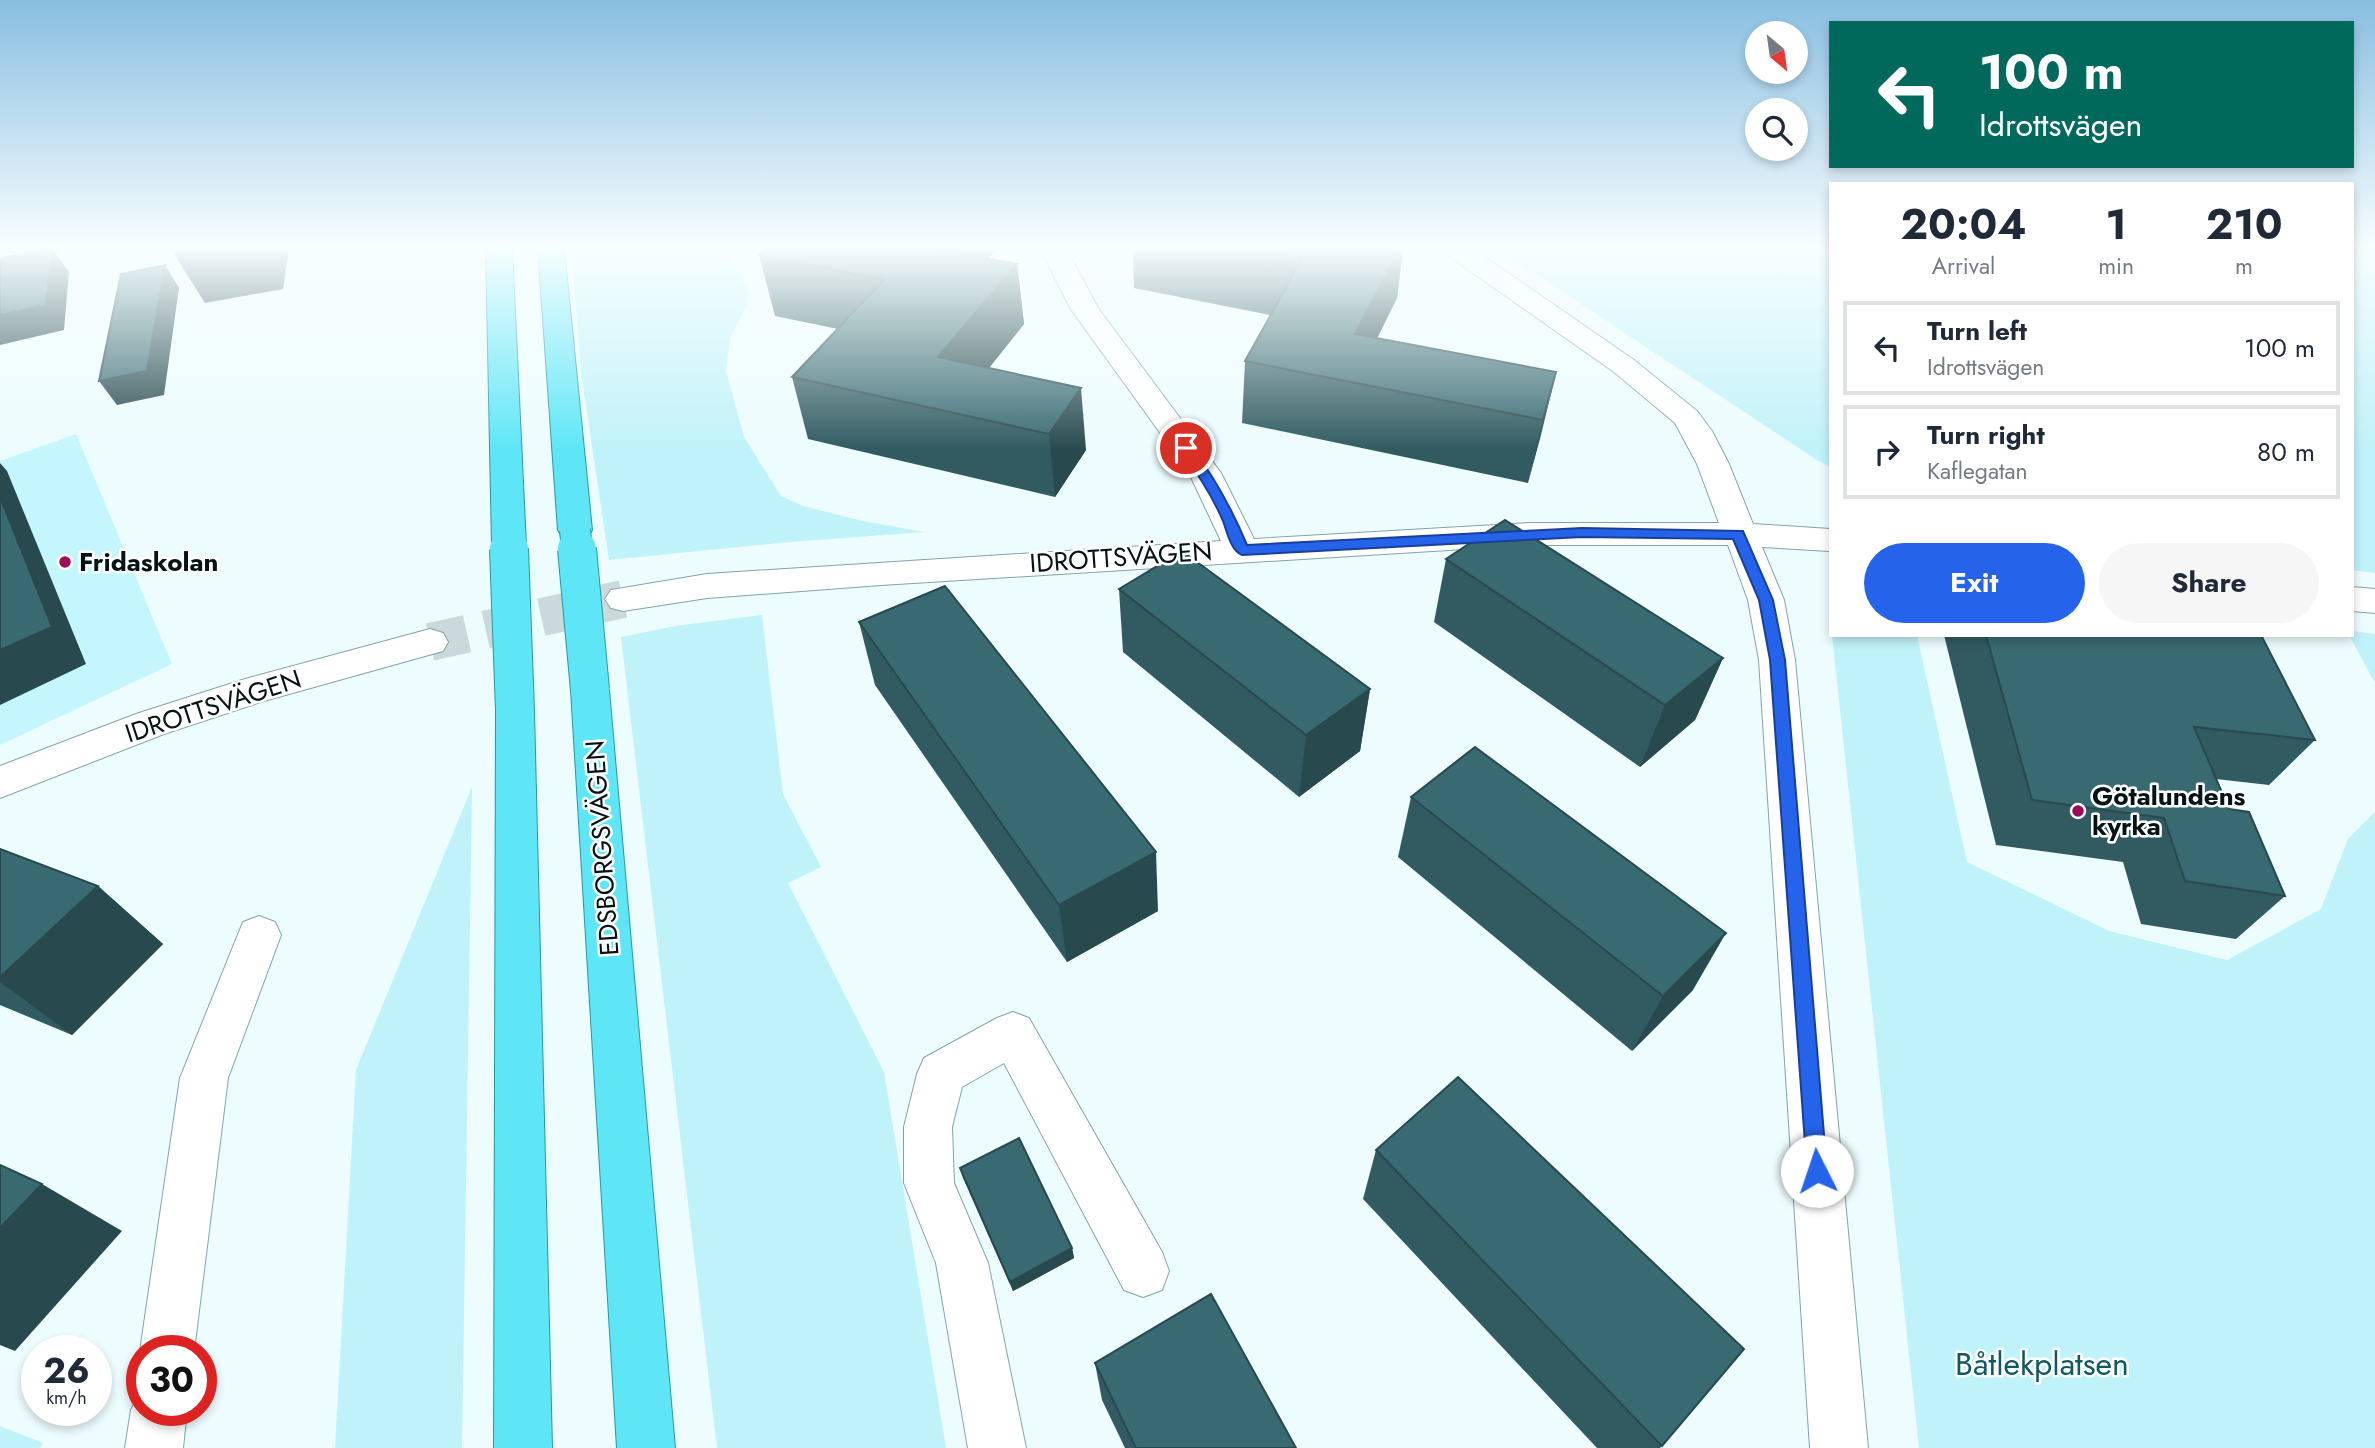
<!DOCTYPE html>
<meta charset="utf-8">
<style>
body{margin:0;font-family:Jost,sans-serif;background:#f6f6f7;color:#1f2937;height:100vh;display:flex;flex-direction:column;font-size:26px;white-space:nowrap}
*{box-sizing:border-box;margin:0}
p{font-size:23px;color:#747a83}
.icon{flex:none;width:38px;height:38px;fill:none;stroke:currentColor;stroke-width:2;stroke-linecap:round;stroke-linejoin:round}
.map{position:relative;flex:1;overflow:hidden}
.drawer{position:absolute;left:1829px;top:182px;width:525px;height:455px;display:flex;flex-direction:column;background:#fff;border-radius:0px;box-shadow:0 4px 10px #0003}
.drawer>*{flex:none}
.guide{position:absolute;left:1829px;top:21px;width:525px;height:147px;border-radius:0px;box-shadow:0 4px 10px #0003;background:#00695c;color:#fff;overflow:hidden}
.needle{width:46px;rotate:151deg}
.fabs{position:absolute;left:1745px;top:21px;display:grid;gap:14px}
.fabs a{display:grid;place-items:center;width:63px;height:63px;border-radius:50%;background:#fff;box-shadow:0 4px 10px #0003;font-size:35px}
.speed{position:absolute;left:21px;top:1335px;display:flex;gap:14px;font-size:35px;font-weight:700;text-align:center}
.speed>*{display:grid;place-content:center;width:91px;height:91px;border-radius:50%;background:#fff;box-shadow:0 4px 10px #0003;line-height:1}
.speed small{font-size:18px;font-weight:400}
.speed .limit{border:10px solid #d22;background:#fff;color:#111}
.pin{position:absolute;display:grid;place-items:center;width:60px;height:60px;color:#fff;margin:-30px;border:4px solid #fff;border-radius:50%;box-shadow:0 2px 7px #0007}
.me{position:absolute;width:77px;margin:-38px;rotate:356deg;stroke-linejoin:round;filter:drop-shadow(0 0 5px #0008)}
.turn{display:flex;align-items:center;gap:24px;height:147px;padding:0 35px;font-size:32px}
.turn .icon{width:91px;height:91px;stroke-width:2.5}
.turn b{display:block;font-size:49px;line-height:60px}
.eta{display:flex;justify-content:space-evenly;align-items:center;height:119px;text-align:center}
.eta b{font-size:42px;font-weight:700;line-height:49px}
.primary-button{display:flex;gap:14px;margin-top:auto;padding:14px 35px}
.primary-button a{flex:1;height:80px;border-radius:42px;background:#2563eb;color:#fff;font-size:28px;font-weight:700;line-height:80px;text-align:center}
.primary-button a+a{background:#f6f6f7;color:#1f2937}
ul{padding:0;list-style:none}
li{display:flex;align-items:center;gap:21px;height:94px;margin:0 14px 10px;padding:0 21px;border:4px solid #e0e1e3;border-radius:0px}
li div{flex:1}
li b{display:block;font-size:26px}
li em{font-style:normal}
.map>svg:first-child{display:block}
</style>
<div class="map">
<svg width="2375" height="1448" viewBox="0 0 2375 1448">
<rect width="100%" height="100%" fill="#edfcfe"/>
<path fill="#c6f6fd" d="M76,434L172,664L0,745V461Z"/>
<g fill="#c0f2f9">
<path d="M571,248H725L749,293L743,313L730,337L726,371L744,437L781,496L803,506L863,521L924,532L790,542L609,560L581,372Z"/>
<path d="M1496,248H1830V467L1817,460Z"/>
<path d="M2352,248H2375V573L2352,570Z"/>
<path d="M762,615L783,794L821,867L788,883L884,1072L946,1448H717L621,637L675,626Z"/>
<path d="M2352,631L2375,634V683L2349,635H2352Z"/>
<path d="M1832,635H1917L1967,862L2109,931L2227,960L2321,909L2348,839L2375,812V1448H1919Z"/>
<path d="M472,787L462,1448H335L356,1070Z"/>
<path d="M0,1426L43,1443L40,1448H0Z"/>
</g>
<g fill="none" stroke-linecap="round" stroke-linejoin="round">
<path stroke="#cad9db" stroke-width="38" stroke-dasharray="38 19" stroke-linecap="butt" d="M430,642L623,599"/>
<defs>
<g id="minor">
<path d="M1040,248H1066L1098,308L1221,473L1254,539L1529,523H1719L1697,464L1675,423L1614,372L1446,254L1442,248H1472L1634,360L1697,411L1712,431L1729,464L1753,524L1830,529V551L1762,547L1784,600L1795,660L1868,1448H1810L1759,660L1748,600L1728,545H1529L881,585L707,598L623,611L611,608L605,599L611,590L707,574L1221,541L1189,473L1070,308Z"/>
<path d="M2352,587L2375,589V613L2352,611Z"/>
<path d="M430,629L443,633L448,642L443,651L264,701L164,734L0,798V766L136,714L245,679Z"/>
<path d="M259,916L275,922L281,935L228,1078L194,1351H142V1356L140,1351L180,1078L243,922Z"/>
<path d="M1013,1012L1029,1018L1162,1252L1169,1271L1162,1290L1143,1297L1124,1290L1004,1063L962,1087L952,1127L954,1183L988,1263L1026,1448H968L936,1263L904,1183V1127L917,1074L924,1058L997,1018Z"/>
<path d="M142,1389V1410H187L183,1448H125L131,1410Z"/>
</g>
<g id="trunk">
<path d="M486,248H512L526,546L521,554L509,557L497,554L492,546Z"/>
<path d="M538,248H564L592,530L587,538L575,541L563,538L558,530Z"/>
<path d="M590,676L603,680L609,690L675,1448H617L571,690L577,680Z"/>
<path d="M515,697L528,701L534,711L552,1448H494L496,711L502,701Z"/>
</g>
</defs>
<use href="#minor" stroke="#80a4a9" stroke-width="2"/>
<use href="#trunk" stroke="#2598a5" stroke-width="2"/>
<use href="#minor" fill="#fff" fill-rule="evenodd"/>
<use href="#trunk" fill="#5ee6f6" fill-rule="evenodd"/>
<defs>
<g id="trunk-bridge-far1">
<path d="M575,530L577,550"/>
<path d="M509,546V550"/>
</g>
<g id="trunk-bridge">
<path d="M509,549L515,711"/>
<path d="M577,549L590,690"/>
</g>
</defs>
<use href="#trunk-bridge-far1" stroke="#2598a5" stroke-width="32" stroke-linecap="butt"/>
<use href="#trunk-bridge" stroke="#2598a5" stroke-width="40" stroke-linecap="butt"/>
<use href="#trunk-bridge-far1" stroke="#5ee6f6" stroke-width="30"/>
<use href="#trunk-bridge" stroke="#5ee6f6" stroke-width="38"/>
</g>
<g fill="#315b61">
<path d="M767,248H998L988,258L1017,264L1024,324L989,368L1086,450L1055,497L808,439L792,377L838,329L775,316L759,255Z"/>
<path d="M1133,248H1403L1397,298L1377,338L1556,372L1528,483L1242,423L1245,361L1270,315L1134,288Z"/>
<path d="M1446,559L1723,658L1695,720L1640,767L1434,622Z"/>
<path d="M1119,589L1370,689L1360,751L1299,797L1123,652Z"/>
<path d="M859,622L1158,911L1067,962L875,685Z"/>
<path d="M1944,635H2261L2315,740L2269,785L2216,779L2229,809L2285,896L2236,939L2141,924L2123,862L1996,845Z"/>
<path d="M1411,797L1693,990L1632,1051L1398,857Z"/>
<path d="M0,849L98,886L163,944L72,1035L0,1005Z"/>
<path d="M1376,1150L1662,1446L1660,1448H1597L1363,1199Z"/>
<path d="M960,1168L1072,1248L1074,1258L1013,1291L963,1178Z"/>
<path d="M1095,1363L1296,1448H1125L1102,1400Z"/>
</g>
<g fill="#284a4f">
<path d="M52,248L69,272L64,330L0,345V315Z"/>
<path d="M170,248H289L283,289L205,303Z"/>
<path d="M933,248H998L942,308Z"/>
<path d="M1400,248H1403L1397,298L1355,383V334Z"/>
<path d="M1017,264L1024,324L953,413L938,357Z"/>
<path d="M165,265L179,288L164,395L117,405L99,381Z"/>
<path d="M1556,372L1541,435L1528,483L1543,420Z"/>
<path d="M1081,388L1086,450L1055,497L1049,434Z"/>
<path d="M0,463L7,471L86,664L0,705Z"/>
<path d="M1723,658L1695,720L1640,767L1665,705Z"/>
<path d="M1370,689L1360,751L1299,797L1306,735Z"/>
<path d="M1156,852L1158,911L1067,962L1059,905Z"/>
<path d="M98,886L163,944L72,1035L0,982V977Z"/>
<path d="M1726,933L1693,990L1632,1051L1663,996Z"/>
<path d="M42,1184L122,1231L15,1351L0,1345V1228Z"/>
<path d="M1072,1248L1074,1258L1013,1291L1010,1282Z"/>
</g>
<g fill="#396a71" stroke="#284a4f" stroke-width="2">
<path d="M52,248L46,305L0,315V258Z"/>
<path d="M767,248H933L1017,264L938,357L1081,388L1049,434L792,377L884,280L759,255Z"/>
<path d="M1240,248H1400L1355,334L1556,372L1543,420L1245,361L1302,259Z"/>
<path d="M165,265L147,371L99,381L121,274Z"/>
<path d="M0,497L52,627L0,650Z"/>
<path d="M1505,520L1723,658L1665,705L1446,559Z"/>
<path d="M1182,551L1370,689L1306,735L1119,589Z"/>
<path d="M945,586L1156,852L1059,905L859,622Z"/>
<path d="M1986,635H2261L2315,740L2194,727L2229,809L2249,812L2285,896L2185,881L2164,818L2032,800Z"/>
<path d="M1475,747L1726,933L1663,996L1411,797Z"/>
<path d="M0,849L98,886L0,977Z"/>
<path d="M1458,1077L1744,1349L1662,1446L1376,1150Z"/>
<path d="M1019,1138L1072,1248L1010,1282L960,1168Z"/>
<path d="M0,1165L42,1184L0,1228Z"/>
<path d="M1211,1294L1296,1448H1136L1095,1363Z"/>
</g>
<linearGradient id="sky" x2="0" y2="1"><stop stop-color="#89bee1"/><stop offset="0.55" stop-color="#f7feff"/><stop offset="1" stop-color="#f7feff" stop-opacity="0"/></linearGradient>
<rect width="2375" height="450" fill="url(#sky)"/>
<path fill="#2563eb" stroke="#184099" stroke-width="2" d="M1186,444L1190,445C1214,476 1232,509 1247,545L1582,528L1743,531L1773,600L1785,660L1827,1171L1824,1178L1817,1181L1810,1178L1807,1171L1770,660L1759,600L1733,539L1582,537L1242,555C1231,551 1227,532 1223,521C1212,495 1196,471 1179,448Z"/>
<g fill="#9c0b58" stroke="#fff" stroke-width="2.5">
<circle cx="65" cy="562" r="7"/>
<circle cx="2078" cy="811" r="7"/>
</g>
<g text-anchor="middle" stroke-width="5" stroke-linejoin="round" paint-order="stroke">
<g font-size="26" fill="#061315" stroke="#fff">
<text transform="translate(1121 557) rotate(-4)" y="9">IDROTTSVÄGEN</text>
<text transform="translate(213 706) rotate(-18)" y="9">IDROTTSVÄGEN</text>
<text transform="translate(602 848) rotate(-94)" y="9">EDSBORGSVÄGEN</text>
</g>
<g font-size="26" font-weight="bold" fill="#061315" stroke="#fff" text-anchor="start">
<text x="79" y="571">Fridaskolan</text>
<text x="2092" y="805">Götalundens<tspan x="2092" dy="30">kyrka</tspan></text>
</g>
<g font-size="32" fill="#115961" stroke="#fff">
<text x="2042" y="1375">Båtlekplatsen</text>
</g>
</g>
</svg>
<div class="fabs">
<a><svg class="needle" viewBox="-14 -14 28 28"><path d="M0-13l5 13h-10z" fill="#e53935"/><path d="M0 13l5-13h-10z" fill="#747a83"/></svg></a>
<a><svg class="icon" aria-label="search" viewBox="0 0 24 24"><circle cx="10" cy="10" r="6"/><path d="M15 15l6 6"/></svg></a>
</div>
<div class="speed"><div>26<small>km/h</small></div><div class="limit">30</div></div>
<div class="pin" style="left:1186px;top:448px;background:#d93025"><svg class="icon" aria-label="arrive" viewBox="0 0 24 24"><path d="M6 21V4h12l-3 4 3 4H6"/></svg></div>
<svg class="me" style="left:1817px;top:1171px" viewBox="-20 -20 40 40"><circle r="19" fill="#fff"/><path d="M0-13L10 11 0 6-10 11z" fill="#2563eb"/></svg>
<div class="guide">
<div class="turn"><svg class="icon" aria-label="left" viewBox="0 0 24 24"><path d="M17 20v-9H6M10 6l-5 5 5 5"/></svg><div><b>100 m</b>Idrottsvägen</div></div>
</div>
<section class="drawer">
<div class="eta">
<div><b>20:04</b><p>Arrival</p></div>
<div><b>1</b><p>min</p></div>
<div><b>210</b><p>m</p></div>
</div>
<ul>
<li><svg class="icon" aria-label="left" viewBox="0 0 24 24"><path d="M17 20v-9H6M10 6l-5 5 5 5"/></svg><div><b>Turn left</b><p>Idrottsvägen</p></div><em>100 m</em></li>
<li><svg class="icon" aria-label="right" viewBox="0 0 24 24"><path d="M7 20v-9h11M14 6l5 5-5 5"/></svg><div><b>Turn right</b><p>Kaflegatan</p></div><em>80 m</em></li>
</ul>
<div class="primary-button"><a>Exit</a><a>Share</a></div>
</section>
</div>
